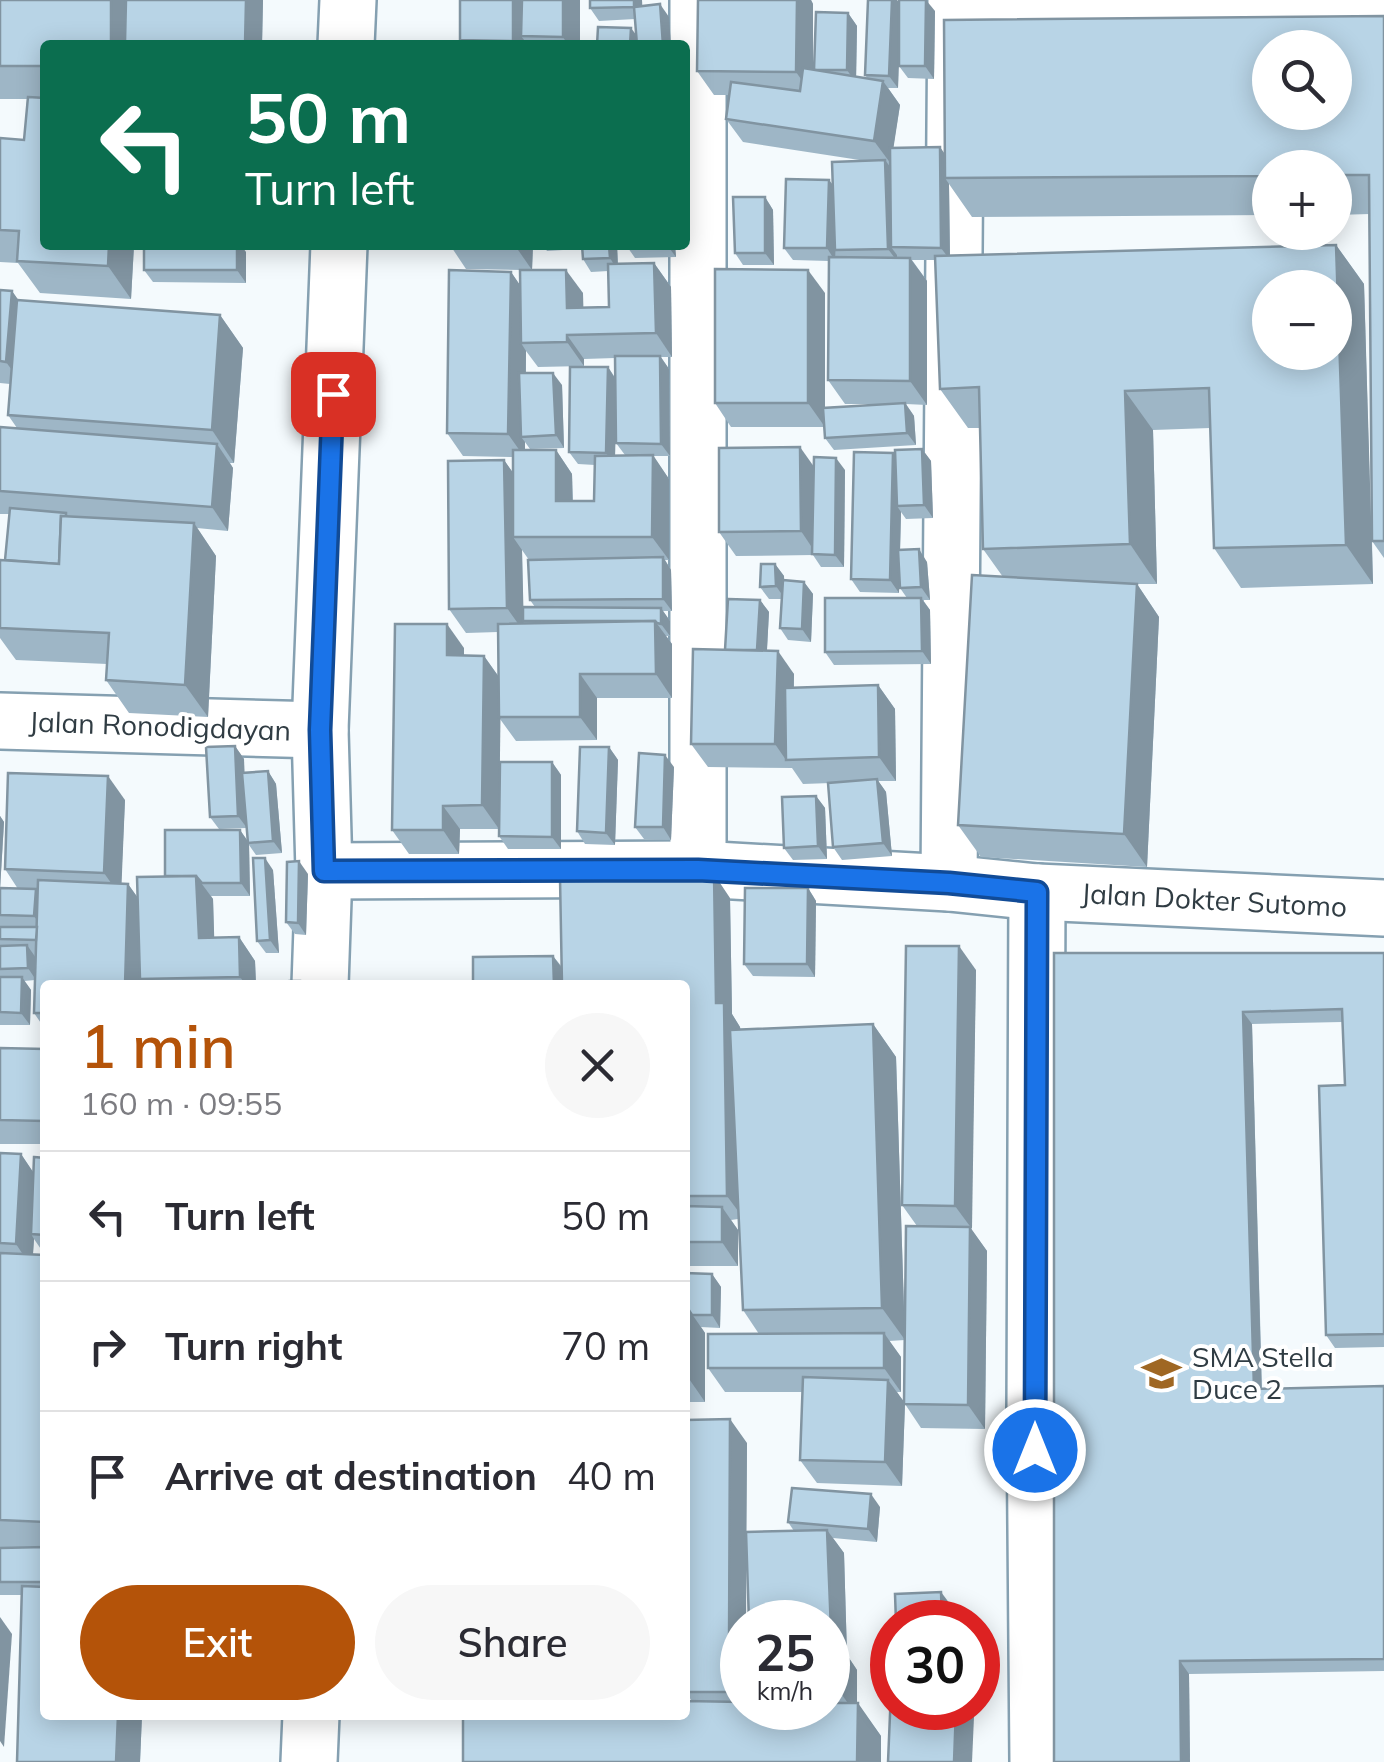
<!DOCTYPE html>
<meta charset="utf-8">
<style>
body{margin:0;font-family:Mulish,sans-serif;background:#f7f7f7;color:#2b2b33;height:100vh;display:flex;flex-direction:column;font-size:38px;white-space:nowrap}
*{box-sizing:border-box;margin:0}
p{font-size:32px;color:#7c7c81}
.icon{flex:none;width:55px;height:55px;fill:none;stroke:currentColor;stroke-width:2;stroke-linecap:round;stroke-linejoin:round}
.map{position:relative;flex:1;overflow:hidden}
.details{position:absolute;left:40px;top:980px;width:650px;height:740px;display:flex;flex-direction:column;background:#fff;border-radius:10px;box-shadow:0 5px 25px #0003}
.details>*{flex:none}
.banner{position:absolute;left:40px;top:40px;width:650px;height:210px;border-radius:10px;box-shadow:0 5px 25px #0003;background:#0b6e4f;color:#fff;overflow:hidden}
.fabs{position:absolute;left:1252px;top:30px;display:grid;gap:20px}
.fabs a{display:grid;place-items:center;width:100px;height:100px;border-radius:50%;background:#fff;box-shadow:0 5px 25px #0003;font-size:50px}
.speed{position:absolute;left:720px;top:1600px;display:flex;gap:20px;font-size:50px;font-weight:700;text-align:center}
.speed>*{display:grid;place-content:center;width:130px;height:130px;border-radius:50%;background:#fff;box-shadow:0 5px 25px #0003;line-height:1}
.speed small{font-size:25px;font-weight:400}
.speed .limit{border:15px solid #d22;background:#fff;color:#111}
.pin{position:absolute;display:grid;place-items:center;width:85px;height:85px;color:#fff;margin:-42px;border-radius:20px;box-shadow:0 5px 15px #0006}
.me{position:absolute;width:110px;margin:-55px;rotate:0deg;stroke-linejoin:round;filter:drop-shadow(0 0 8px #0008)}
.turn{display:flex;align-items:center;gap:35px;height:210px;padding:0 40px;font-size:45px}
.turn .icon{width:130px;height:130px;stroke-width:2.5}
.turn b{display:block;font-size:70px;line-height:85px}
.round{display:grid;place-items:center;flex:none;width:105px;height:105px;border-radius:52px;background:#f7f7f7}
.headline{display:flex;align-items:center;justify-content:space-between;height:170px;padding:0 40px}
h1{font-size:60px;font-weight:600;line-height:75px;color:#b45309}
.action{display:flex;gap:20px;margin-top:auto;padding:20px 40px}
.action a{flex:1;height:115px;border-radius:60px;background:#b45309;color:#fff;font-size:40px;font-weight:600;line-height:115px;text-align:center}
.action a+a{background:#f7f7f7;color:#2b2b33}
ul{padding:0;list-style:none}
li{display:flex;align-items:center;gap:30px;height:130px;padding:0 40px;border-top:2px solid #e1e1e2}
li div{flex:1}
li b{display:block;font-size:38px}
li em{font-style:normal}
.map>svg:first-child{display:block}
</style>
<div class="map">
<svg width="1384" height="1762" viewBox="0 0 1384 1762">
<rect width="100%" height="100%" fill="#f4fafd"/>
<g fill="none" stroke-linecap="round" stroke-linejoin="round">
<defs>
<g id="street">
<path d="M698,0V869"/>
<path d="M956,8L1265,16L1384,14"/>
<path d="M0,721L320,730"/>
<path d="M324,871L698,869L949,883L1037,892L1384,908"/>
<path d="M949,883L956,0"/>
<path d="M1037,892L1035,1412L1038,1762"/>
</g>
<g id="secondary">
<path d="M346,45L348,0"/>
<path d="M320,985L324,871L320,730L339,245"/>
<path d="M309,1762L311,1715"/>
</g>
</defs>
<use href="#street" stroke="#85a0b1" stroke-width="60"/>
<use href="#secondary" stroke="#85a0b1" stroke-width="60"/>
<use href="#street" stroke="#fff" stroke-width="55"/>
<use href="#secondary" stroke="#fff" stroke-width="55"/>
</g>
<g fill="#9eb6c6" fill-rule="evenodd">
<path d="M0,0H263L262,45H45V245H134L131,299L40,293L18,263L0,262V138L24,140L27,99H0Z"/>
<path d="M580,0V45H463L460,40Z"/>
<path d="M698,0H811L813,4V70H815L848,13L857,26L856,77L868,79L865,75L899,3L935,11L934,79L908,78L899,66V48L898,88H888L900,105L893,148L940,147L944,154L1384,16V558L1372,541L1373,584L1241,588L1214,548L1210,428L1153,430L1157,584H1137L1159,617L1147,867L981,857L958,825L1003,577L983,549L980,428H968L940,389L936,260H912L927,281V405L906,404L914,416L916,445L834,450L825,438L824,427H731L715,403L825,293V408L887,404H845L828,380L829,261L793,260L784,248L829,180L833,185L866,161L743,142L726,119L729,95H714L697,71ZM1270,168H1335V215L1370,214L1371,530L1364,284L1336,245L950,256L949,184L972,217L1270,215Z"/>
<path d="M642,6L669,17L636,35L635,19L599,21L590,8Z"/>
<path d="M765,197L773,210L774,265H743L735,253Z"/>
<path d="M450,245H533L532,270L583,293V307H609L608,271L591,272L583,259L582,245H617L618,263H654L671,287L672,357H661L669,369L670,456H653L669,479V560H665L671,570L672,611H663L670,621V636H666L672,644V698H597V740L516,741L500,719L499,829H460L459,854H409L392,830L464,648V656H484L499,677L498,632L466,633L449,609L504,460L513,473V457L463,456L447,433L511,272L520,286L521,270L466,269ZM526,351L538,367L584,366V359L615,358L616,379L608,367L569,452L578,464L595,465L594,501H573L572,474L556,450H525V442L530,449L564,448L562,385L526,373ZM616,406V443L625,455H615ZM522,550L529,560L530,600L535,607H523Z"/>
<path d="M543,245H579V249L547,251Z"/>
<path d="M626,245H675L676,257L635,258Z"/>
<path d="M246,252V283L153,282L144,270Z"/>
<path d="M0,290L12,291L18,300L220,315L243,348L234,463H230L233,468L228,531L197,528L216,556L208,717L129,713L106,680L107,664L16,660L0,638V560H5L10,514H0V427L17,428L8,415L10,384L0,383Z"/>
<path d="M922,449L931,461L933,518L906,519L901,512L900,550L927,562L930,600H923L930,610L931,664L834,665L825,652L907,598L900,588L899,573V593L860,592L851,579L893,453L895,457Z"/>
<path d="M814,467L845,470L844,567H821L813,555L736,556L719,532Z"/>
<path d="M775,564L784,576V580L804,582L813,594L811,642L788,640L780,628L781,599H769L760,587Z"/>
<path d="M760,600L769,612L767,650L794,674V688L878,685L895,709L896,781H878L886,792L892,856L842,860L833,847L831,783L803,784L792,768L708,767L691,744L725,650Z"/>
<path d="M235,746L244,759V773L268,771L276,784L282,853L256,855L249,845L250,896H211L213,899L214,938L239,937L255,961L256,985H144L142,983V985H45V1029L34,1013L35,980L24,981L31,990L30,1025H0V816L4,822L0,888L18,889L5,869L125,800L121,884H128L138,898L165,876L240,830L247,840L246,828L219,829L210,817Z"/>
<path d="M609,747L618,760L615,845L585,844L577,831Z"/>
<path d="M552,762L561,775V849H508L499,836Z"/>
<path d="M674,767L671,840L644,839L635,827Z"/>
<path d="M816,796L825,808L827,859L793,860L784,848Z"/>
<path d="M273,870L279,953H266L257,941Z"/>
<path d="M308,874L306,935L295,934L286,922Z"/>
<path d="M808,888L816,901L815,977L753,976L744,964Z"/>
<path d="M730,898L732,1014L740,1027L741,1030L873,1024L896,1057L905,1340L889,1341L901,1357V1392H897L904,1403L917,1226L902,1205L976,970L971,1229L987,1251L985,1429L921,1428L905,1404L902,1486L817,1483L800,1460L803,1392H725L708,1368L759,1334L743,1310L738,1219L731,1220L738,1230V1266H685V1206H689L685,1200V985H473L553,956L562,967Z"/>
<path d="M1054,953H1384V1347L1335,1348L1326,1335L1345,1085L1342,1022L1252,1024L1262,1389L1384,1386V1671L1189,1674L1190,1762Z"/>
<path d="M0,1048L45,1049V1144H0Z"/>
<path d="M0,1153L21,1154L33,1172L45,1158V1255L34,1239L33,1254L45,1255V1715H142L140,1762H17L21,1595H0Z"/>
<path d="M685,1273L712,1274L721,1287L720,1328L701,1327L705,1333V1402H685Z"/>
<path d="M747,1443L746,1532L794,1531L788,1522L880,1507L877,1542L833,1538L844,1553L847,1655L857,1670V1703L881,1736L692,1701L685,1692ZM746,1538L828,1622V1708H742V1622Z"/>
</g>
<g fill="#8194a1">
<path d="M111,0H134L125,42L127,45H111Z"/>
<path d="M246,0H263L262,45H245Z"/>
<path d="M513,0H530L521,36L528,45H516L513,41Z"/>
<path d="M563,0H580V45H568L563,37Z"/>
<path d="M634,0H642L643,19L634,7Z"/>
<path d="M797,0H811L813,4V96L796,72Z"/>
<path d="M892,0H897L901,5L898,88L889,76Z"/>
<path d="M926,0L935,11L934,79L925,66Z"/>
<path d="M660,4L669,17L671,45H663Z"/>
<path d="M848,13L857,26L856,83L847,70Z"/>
<path d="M631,28L640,40V45H630Z"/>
<path d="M883,81L900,105L891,164L874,141Z"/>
<path d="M940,147L949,160L945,178L949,184L950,260L941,248Z"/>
<path d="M885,160L894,172L891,247L897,255V261L888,249Z"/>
<path d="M829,180L838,192L835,261L827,248Z"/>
<path d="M765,197L773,210L774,265L765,253Z"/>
<path d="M109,245H134L131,299L108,266Z"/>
<path d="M237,245H241L246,252V283L237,270Z"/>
<path d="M516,245H533L532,270L516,247Z"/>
<path d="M609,245H617L618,271L610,258Z"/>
<path d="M667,245H675L676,257Z"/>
<path d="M1336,245L1364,284L1373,584L1346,545Z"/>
<path d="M910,258L927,281V405L910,381Z"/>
<path d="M654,263L671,287L672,357L656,333Z"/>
<path d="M566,270L583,293L584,331L567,308Z"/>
<path d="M808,270L825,293V427L808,403Z"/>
<path d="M511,272L527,295L521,343L526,351L525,436L521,437L525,442V458L508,434Z"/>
<path d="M12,291L29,315L23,385L6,362Z"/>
<path d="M220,315L243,348L234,463L212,430Z"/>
<path d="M567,335L584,359V366L567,342Z"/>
<path d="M660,356L669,369L670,456L661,444Z"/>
<path d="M608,367L616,380L615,465L606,453Z"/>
<path d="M553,373L562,385L564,448L556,435Z"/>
<path d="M1125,391L1153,430L1157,584L1130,544Z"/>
<path d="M905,403L914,416L916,445L907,433Z"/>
<path d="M217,444L233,468L228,531L212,507Z"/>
<path d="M800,447L817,471V555L801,531Z"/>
<path d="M922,449L931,461L933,518L924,505Z"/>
<path d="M556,450L572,474L573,525L556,501Z"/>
<path d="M893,453L902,466L897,506L901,512L899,593L890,580Z"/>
<path d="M653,455L669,479V560L652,537Z"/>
<path d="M836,458L845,470L844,567L835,555Z"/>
<path d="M504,460L521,484L513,537L522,550L524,632L507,608Z"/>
<path d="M194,523L216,556L208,717L185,685Z"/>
<path d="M919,549L927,562L930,600L921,587Z"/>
<path d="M663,557L671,570L672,611L663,599Z"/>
<path d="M775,564L784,576L785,599L776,586Z"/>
<path d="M804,582L813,594L811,642L802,629Z"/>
<path d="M1137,584L1159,617L1147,867L1124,834Z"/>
<path d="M921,598L930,610L931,664L922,651Z"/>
<path d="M760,600L769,612L766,667L757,654Z"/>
<path d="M661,608L670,621V636L661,624Z"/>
<path d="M655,621L672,644V698L656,674Z"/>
<path d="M447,624L464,648V679L447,655Z"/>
<path d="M778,651L794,674L792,760H786L775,744Z"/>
<path d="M484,656L501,680L499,829L482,805Z"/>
<path d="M580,674L597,698V740L580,717Z"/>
<path d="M878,685L895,709L896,781L879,757Z"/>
<path d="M235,746L244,759L247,828L238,816Z"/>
<path d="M609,747L618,760L615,845L606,833Z"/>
<path d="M665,755L674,767L671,840L663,827Z"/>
<path d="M552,762L561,775V849L552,837Z"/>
<path d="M268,771L276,784L282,853L273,841Z"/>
<path d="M108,776L125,800L121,897L104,873Z"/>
<path d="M877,779L886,792L892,856L883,843Z"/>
<path d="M816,796L825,808L827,859L818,846Z"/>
<path d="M443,806L460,829L459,854L443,830Z"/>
<path d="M0,816L4,822L0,890Z"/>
<path d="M240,830L249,843L250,896L241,883Z"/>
<path d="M265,858L273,870L279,953L270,940Z"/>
<path d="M299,861L308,874L306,935L298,923Z"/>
<path d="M714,874L730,898L732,1014L740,1027L744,1219L727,1196L716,1003Z"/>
<path d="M196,876L213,899L215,962L199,938Z"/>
<path d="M128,884L145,908L140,979L142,985H125Z"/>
<path d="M808,888L816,901L815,977L807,964Z"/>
<path d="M36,889L44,902L43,929L34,916Z"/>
<path d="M239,937L255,961L256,985H246L240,977Z"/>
<path d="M27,945L36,958V980L28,968Z"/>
<path d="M959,946L976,970L972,1229L955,1206Z"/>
<path d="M553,956L570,979V985H554Z"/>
<path d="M22,977L31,990L30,1025L21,1013Z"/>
<path d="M1243,1012L1252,1024L1262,1401L1254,1389Z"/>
<path d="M873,1024L896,1057L905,1340L882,1308Z"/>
<path d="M21,1154L37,1178L31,1234L34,1239L32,1268L16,1244Z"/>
<path d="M722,1207L738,1230V1266L722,1242Z"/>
<path d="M970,1227L987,1251L985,1429L968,1405Z"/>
<path d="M712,1274L721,1287L720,1328L712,1315Z"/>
<path d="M685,1304L705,1333V1402L685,1373Z"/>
<path d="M884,1333L901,1357V1392L884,1368Z"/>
<path d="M888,1380L905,1403L902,1486L885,1462Z"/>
<path d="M730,1419L747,1443L746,1622H742V1665L729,1646Z"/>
<path d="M871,1494L880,1507L877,1542L868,1529Z"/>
<path d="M827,1530L844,1553L847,1655L831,1631Z"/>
<path d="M941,1592L950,1604V1622H942Z"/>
<path d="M0,1617L12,1634L4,1747L0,1741Z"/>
<path d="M841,1646L857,1670V1716L840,1692Z"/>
<path d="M1180,1661L1189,1674L1190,1762H1181Z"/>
<path d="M858,1703L881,1736V1762H857Z"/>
<path d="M956,1708H967L974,1717L972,1762H954Z"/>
<path d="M118,1715H142L140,1762H116Z"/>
</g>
<g fill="#b8d4e6" stroke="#8194a1" stroke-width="2.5" fill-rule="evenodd">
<path d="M0,0H111V45H45V66H0Z"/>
<path d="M126,0H246L245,45L125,42Z"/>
<path d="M460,0H513V41L460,40Z"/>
<path d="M522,0H563V37L521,36Z"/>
<path d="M590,0H634V7L660,4L663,45H637L634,7L590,8Z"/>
<path d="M698,0H797L796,72L697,71Z"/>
<path d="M868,0H892L889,76L865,75Z"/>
<path d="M899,0H926L925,66H899Z"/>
<path d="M816,12L848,13L847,70H814Z"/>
<path d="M1384,16V541H1372L1369,175H1335V168H1270V176L945,178L944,20ZM1270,48H1335V112H1270Z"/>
<path d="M598,27L631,28L630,45H597Z"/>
<path d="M803,68L883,81L874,141L726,119L731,82L800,91Z"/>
<path d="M28,97L45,98V245H109L108,266L17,261L19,231L0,230V138L24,140Z"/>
<path d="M940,147L941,248L891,247L890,148Z"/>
<path d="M885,160L888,249L835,250L832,162Z"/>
<path d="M786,179L829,180L827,248H784Z"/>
<path d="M733,197H765V253H735Z"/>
<rect x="144" y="245" width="93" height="25"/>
<path d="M450,245H516V247Z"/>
<path d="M582,245H609L610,258L583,259Z"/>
<path d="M1336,245L1346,545L1214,548L1209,388L1125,391L1130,544L983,549L979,387L940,389L935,256ZM1270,288H1335V352H1270Z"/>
<path d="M829,257L910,258V381L828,380Z"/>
<path d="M654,263L656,333L567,335V342L521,343L520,270H566L567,308L609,307L608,264Z"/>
<path d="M715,269L808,270V403H715Z"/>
<path d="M449,270L511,272L508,434L447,433Z"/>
<path d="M0,290L12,291L6,362L0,361Z"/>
<path d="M17,300L220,315L212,430L8,415Z"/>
<path d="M615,356H660L661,444L616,443Z"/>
<path d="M570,367H608L606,453L569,452Z"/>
<path d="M519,373H553L556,435L521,437Z"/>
<path d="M905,403L907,433L825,438L823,408Z"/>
<path d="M0,427L217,444L212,507L0,491Z"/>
<path d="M800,447L801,531L719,532V448Z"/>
<path d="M922,449L924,505L897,506L895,450Z"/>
<path d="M513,450H556V501H594L595,456L653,455L652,537H513Z"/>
<path d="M854,452L893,453L890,580L851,579Z"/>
<path d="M814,457L836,458L835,555L812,554Z"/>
<path d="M504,460L507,608L449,609L448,461Z"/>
<path d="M10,508L66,513V516H61L59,564L5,560Z"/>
<path d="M61,516L194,523L185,685L106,680L109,633L0,628V560L59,564Z"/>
<path d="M919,549L921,587L900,588L898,550Z"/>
<path d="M663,557V599L530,600L528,560Z"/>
<path d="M761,564H775L776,586L760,587Z"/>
<path d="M972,575L1137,584L1124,834L958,825Z"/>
<path d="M783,580L804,582L802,629L780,628Z"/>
<path d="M825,598H921L922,651L825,652Z"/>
<path d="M728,599L760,600L757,650H725Z"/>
<path d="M523,607L661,608V624L657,623L655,621H523Z"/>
<path d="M655,621L656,674H580V717H499L498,624Z"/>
<path d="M395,624H447V655L484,656L482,805L443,806V830H392Z"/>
<path d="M693,649L778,651L775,744H691Z"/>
<path d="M878,685L879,757L786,760L785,688Z"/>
<path d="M235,746L238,816L210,817L206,747Z"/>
<path d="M580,747H609L606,833L577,831Z"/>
<path d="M639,753L665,755L663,827H635Z"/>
<path d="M500,762H552V837L499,836Z"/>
<path d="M268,771L273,841L248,843L242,773Z"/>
<path d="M8,773L108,776L104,873L5,869Z"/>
<path d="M877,779L883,843L833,847L828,783Z"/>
<path d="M816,796L818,846L784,848L782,797Z"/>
<path d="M165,830H240L241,883H202L196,876H165Z"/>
<path d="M253,858H265L270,940L257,941Z"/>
<path d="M299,861L298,923L286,922L287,862Z"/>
<path d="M714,874L716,1003H724L727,1196H685V985H562L560,878Z"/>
<path d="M196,876L199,938L239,937L240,977L140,979L137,877Z"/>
<path d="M38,880L128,884L125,985H45V1013H34Z"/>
<path d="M0,888L36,889L34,916L0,915Z"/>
<path d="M745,888H808L807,964H744Z"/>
<path d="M0,927H37L36,940L0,939Z"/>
<path d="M27,945L28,968L0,969V946Z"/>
<path d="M906,946H959L955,1206L902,1205Z"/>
<path d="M1054,953H1384V1334L1326,1335L1319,1086L1345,1085L1342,1009L1243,1012L1254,1389L1384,1386V1659L1180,1661L1181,1762H1054Z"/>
<path d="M553,956L554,985H473V957Z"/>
<path d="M0,977H22L21,1013L0,1012Z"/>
<path d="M290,981H300V985H291Z"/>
<path d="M873,1024L882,1308L743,1310L730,1030Z"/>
<path d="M0,1048L45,1049V1121L0,1120Z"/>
<path d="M0,1153L21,1154L16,1244L0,1243Z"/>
<path d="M34,1157L45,1158V1235L31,1234Z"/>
<path d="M685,1206L722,1207V1242H685Z"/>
<path d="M906,1226L970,1227L968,1405L904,1404Z"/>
<path d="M0,1253L45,1255V1522L0,1520Z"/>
<path d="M685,1273L712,1274V1315H692L685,1304Z"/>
<path d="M884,1333V1368H708V1334Z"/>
<path d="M803,1377L888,1380L885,1462L800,1460Z"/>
<path d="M730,1419L729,1646H742V1692H685L686,1420Z"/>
<path d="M792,1488L871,1494L868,1529L788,1522Z"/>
<path d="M827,1530L831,1631H828V1622H749L746,1532Z"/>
<path d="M45,1547V1582H0V1548Z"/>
<path d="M22,1586L45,1587V1715H118L116,1762H17Z"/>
<path d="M941,1592L942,1622H896L895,1594Z"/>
<path d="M828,1646H841L840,1692H828Z"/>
<path d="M891,1691H892V1708H956L954,1762H888Z"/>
<path d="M685,1701L742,1702V1708H828V1703H858L857,1762H463V1715H685Z"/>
</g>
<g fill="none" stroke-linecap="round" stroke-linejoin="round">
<defs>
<path id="route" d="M333,394L320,730L324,871L698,870L949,883L1037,892L1035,1450"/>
</defs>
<use href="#route" stroke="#114b97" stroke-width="25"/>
<use href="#route" stroke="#1a73e8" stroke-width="18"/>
</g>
<defs>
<symbol id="school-bare" viewBox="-9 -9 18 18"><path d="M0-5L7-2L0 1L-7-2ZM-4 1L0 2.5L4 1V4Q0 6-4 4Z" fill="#9f6723" stroke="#fff" stroke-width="2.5" paint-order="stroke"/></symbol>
</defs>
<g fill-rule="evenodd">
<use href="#school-bare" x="1134" y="1346" width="55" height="55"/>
</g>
<g text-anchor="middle" stroke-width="8" stroke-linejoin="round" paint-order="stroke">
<g font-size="28" fill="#303c43" stroke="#fff">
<text transform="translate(160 726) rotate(2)" y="10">Jalan Ronodigdayan</text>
<text transform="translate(1214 900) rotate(3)" y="10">Jalan Dokter Sutomo</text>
</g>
<g font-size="28" fill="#303c43" stroke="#fff" text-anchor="start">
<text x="1192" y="1367">SMA Stella<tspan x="1192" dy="32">Duce 2</tspan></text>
</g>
</g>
</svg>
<div class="fabs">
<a><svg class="icon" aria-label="search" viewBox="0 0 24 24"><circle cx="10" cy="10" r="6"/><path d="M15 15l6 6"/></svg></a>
<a>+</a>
<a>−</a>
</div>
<div class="speed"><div>25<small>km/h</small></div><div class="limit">30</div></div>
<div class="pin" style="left:333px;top:394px;background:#d93025"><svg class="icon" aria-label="arrive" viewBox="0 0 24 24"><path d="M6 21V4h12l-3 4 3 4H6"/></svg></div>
<svg class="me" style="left:1035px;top:1450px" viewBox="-20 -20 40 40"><circle r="17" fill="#1a73e8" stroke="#fff" stroke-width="3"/><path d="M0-11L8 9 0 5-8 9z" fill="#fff"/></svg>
<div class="banner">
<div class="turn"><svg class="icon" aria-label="left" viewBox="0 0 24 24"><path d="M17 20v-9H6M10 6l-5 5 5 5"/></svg><div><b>50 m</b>Turn left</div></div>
</div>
<section class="details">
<div class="headline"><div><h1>1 min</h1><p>160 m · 09:55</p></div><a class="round"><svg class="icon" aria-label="close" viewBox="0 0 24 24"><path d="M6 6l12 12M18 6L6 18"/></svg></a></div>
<ul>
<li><svg class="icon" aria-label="left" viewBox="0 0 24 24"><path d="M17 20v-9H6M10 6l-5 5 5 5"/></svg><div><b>Turn left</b></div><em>50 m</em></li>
<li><svg class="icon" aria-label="right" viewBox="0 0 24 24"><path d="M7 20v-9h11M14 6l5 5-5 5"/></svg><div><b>Turn right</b></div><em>70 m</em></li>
<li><svg class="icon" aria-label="arrive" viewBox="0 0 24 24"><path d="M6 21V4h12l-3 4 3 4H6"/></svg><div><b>Arrive at destination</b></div><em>40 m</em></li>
</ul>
<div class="action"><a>Exit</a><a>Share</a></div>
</section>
</div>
